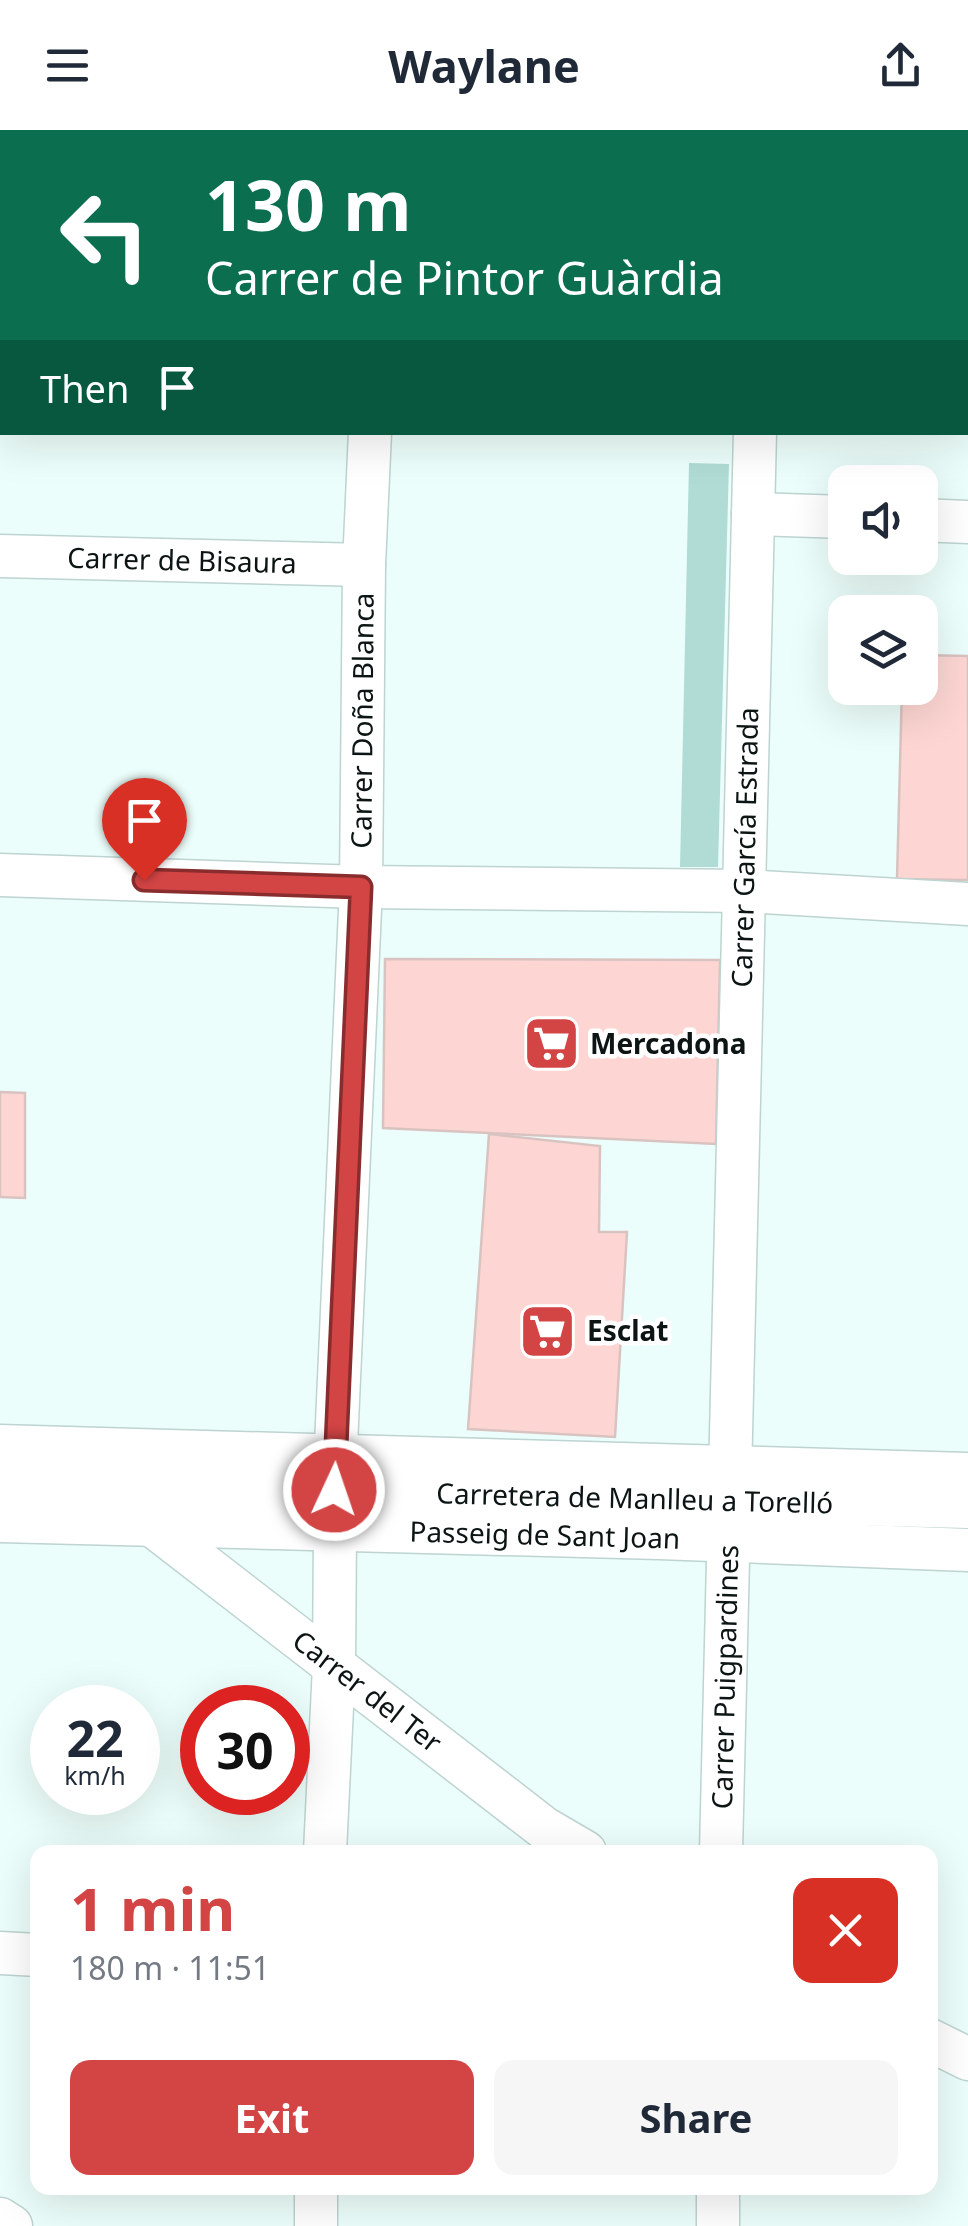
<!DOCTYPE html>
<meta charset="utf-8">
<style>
body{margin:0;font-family:"Noto Sans",sans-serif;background:#f6f6f7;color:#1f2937;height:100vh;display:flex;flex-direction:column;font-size:38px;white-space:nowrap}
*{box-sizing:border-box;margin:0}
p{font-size:32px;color:#747a83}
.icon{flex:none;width:55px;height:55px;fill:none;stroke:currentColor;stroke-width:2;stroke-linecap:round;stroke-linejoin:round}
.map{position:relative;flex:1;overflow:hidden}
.sheet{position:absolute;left:30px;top:1715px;width:908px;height:350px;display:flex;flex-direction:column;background:#fff;border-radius:20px;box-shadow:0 10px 40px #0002}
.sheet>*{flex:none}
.hud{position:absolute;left:0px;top:0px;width:970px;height:305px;box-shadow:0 10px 40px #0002;background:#0b6e4f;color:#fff;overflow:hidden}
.buttons{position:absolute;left:828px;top:335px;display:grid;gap:20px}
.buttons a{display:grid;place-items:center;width:110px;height:110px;border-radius:20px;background:#fff;box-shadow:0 10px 40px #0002;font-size:50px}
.speed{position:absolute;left:30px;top:1555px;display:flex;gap:20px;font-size:50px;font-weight:700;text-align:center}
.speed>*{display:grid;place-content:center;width:130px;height:130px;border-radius:50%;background:#fff;box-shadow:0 10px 40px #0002;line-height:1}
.speed small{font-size:25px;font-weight:400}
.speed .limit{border:15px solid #d22;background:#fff;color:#111}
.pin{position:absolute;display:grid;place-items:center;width:85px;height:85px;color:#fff;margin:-102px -42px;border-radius:50% 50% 50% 0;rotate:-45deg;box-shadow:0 0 10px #0007}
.pin .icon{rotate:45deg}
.me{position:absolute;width:110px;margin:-55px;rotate:3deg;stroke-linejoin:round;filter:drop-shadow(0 0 8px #0008)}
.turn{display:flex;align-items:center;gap:35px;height:210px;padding:0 40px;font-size:45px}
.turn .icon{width:130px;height:130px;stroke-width:2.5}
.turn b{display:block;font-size:70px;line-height:85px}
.then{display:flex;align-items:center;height:95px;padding:0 40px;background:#0003;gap:20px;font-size:38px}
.round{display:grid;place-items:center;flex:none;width:105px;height:105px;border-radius:20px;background:#f6f6f7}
.headline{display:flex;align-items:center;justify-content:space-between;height:170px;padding:0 40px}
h1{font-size:60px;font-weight:700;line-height:75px;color:#d34445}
.button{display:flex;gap:20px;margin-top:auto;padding:20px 40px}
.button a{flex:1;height:115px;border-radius:20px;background:#d34445;color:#fff;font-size:40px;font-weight:700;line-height:115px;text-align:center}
.button a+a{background:#f6f6f7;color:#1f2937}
header{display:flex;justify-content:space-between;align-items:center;height:130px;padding:0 40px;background:#fff;font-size:45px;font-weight:700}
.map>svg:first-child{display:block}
</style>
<header><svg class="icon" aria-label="menu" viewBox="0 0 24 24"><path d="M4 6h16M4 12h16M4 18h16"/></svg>Waylane<svg class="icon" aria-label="share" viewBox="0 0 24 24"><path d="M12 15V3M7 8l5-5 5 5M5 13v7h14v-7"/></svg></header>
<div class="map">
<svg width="968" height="2096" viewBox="0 0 968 2096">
<rect width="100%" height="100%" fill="#ecfefb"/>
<path fill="#b0dcd5" d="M689,333L729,334L718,737H680Z"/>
<g fill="#fdd6d3" stroke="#d9c3c1" stroke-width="2.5">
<path d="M920,525L968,526V750L897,749L902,558H920Z"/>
<path d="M385,829L720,830L716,1014L383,998Z"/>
<path d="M0,962L25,963V1068L0,1067Z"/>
<path d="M489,1004L600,1016L599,1102H627L615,1307L468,1299Z"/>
</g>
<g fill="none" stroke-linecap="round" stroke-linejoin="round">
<defs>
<g id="minor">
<path d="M22,2L34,0"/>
<path d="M381,2V0"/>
<path d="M764,2V0"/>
<path d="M0,106H2"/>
<path d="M753,384L845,387"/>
<path d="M920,390L968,392"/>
<path id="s1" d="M0,426L364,435"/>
<path d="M0,745L361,757L746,761L968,774"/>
<path d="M0,1316L968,1344"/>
<path id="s2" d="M0,1356L111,1355L968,1377"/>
<path id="s3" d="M334,1360L361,757L364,435L370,302"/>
<path id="s4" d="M0,1391L659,1408L968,1420"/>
<path id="s5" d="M152,1395L544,1698L585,1722"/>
<path d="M325,1722L334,1536L335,1399"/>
<path id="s6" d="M721,1722L755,302"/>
<path d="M0,1823L38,1825"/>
<path d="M930,1910L968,1929"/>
<path d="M0,2089L11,2096"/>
<path d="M316,2096V2058"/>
<path d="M718,2096V2058"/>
</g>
</defs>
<use href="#minor" stroke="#bdd4d0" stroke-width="45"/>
<use href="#minor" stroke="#fff" stroke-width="42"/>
</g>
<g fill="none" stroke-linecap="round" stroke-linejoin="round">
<defs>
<path id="route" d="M144,750L361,757L334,1360"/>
</defs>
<use href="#route" stroke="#892c2d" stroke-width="25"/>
<use href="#route" stroke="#d34445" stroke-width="18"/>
</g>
<defs>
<symbol id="supermarket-square" viewBox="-11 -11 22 22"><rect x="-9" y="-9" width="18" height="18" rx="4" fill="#d34445" stroke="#fff"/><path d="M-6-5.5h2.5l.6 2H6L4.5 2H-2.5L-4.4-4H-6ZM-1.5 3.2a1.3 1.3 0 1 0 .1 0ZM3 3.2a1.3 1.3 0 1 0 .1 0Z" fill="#fff"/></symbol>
</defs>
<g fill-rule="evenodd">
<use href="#supermarket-square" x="520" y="882" width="63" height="63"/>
<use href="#supermarket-square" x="516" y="1170" width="63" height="63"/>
</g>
<g text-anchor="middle" stroke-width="9" stroke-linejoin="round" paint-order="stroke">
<g font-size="28" fill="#0c1513" stroke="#fff">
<text dy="10" stroke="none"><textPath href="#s1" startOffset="182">Carrer de Bisaura</textPath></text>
<text dy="10" stroke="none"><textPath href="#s3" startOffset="770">Carrer Doña Blanca</textPath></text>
<text dy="10" stroke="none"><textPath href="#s6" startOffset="1005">Carrer García Estrada</textPath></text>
<text dy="10" stroke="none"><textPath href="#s2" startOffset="635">Carretera de Manlleu a Torelló</textPath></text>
<text dy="10" stroke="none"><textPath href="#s4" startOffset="545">Passeig de Sant Joan</textPath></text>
<text dy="10" stroke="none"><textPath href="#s6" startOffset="175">Carrer Puigpardines</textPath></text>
<text dy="10" stroke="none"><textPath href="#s5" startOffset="272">Carrer del Ter</textPath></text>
</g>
<g font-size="28" font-weight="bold" fill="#0c1513" stroke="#fff" text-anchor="start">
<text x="590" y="924">Mercadona</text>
<text x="587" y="1211">Esclat</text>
</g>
</g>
</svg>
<div class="buttons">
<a><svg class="icon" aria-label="sound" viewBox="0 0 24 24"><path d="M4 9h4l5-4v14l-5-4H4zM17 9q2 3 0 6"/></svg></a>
<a><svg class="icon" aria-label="layers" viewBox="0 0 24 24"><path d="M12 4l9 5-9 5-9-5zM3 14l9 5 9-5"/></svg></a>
</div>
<div class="speed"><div>22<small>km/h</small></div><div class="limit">30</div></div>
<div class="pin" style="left:144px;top:750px;background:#d93025"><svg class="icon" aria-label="arrive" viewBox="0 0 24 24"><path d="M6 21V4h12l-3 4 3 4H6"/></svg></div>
<svg class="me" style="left:334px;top:1360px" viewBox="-20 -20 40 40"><circle r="17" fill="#d34445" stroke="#fff" stroke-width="3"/><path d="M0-11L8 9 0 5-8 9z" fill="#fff"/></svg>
<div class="hud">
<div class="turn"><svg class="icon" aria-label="left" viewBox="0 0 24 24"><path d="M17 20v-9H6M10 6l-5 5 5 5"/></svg><div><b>130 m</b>Carrer de Pintor Guàrdia</div></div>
<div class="then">Then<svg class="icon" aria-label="arrive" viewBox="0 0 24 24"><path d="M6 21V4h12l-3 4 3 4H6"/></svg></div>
</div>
<section class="sheet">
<div class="headline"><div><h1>1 min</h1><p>180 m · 11:51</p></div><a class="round" style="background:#d93025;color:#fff"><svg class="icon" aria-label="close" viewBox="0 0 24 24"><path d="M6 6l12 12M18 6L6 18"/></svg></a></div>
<div class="button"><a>Exit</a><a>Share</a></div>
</section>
</div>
